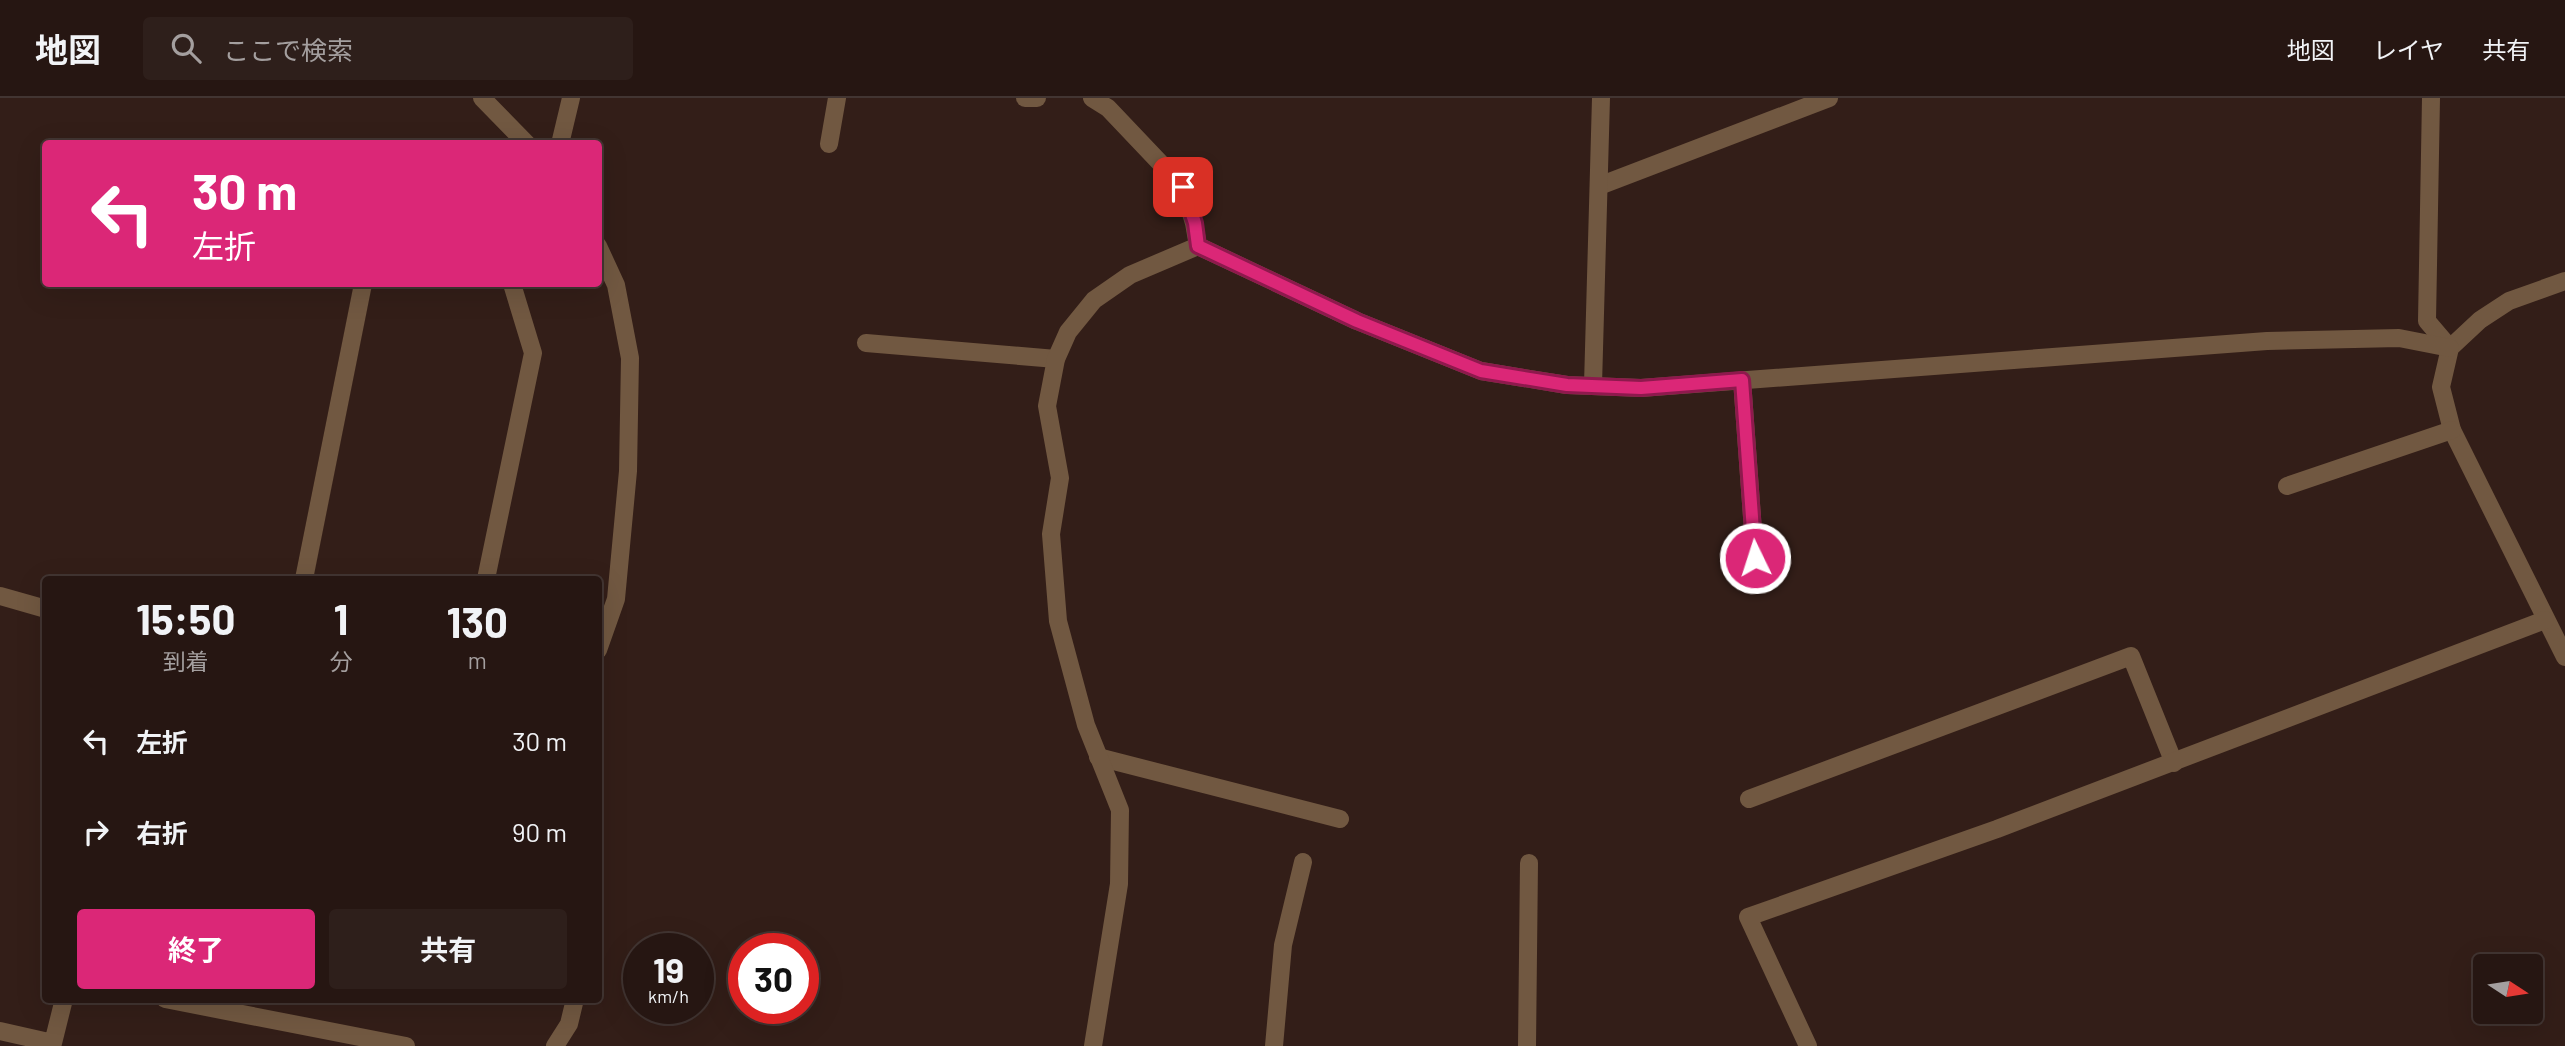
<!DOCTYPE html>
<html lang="ja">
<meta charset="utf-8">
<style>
body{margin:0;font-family:Barlow,"Noto Sans JP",sans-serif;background:#2e1f1b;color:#f1f3f6;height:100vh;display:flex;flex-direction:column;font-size:26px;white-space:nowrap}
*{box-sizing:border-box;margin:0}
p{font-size:23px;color:#a49f9f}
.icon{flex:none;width:38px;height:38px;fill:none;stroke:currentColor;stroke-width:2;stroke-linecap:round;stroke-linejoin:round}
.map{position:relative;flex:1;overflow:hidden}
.drawer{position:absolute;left:42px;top:478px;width:560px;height:427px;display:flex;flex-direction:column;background:#261612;border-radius:7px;box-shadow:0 7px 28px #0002,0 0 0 2px #423532}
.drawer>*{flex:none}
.banner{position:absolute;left:42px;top:42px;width:560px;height:147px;border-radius:7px;box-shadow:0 7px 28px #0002,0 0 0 2px #423532;background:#db2777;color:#fff;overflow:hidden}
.needle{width:46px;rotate:102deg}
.controls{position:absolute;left:2473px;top:856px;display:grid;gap:14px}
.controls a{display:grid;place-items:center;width:70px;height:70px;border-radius:7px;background:#261612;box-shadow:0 7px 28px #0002,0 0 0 2px #423532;font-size:35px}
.speed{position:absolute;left:623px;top:835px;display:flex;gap:14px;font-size:35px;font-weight:700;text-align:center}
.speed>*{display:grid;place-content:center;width:91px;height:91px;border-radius:50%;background:#261612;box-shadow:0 7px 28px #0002,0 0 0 2px #423532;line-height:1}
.speed small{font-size:18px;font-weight:400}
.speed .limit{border:10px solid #d22;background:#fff;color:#111}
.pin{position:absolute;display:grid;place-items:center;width:60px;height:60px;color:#fff;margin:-30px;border-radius:14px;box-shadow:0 4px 10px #0006}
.me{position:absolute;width:77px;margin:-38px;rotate:356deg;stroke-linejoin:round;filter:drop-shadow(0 0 5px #0008)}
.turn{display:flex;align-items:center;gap:24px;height:147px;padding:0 35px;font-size:32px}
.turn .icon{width:91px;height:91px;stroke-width:2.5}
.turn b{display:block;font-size:49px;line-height:60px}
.eta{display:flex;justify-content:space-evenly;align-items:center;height:119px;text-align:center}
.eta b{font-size:42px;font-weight:700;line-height:49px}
.primary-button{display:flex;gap:14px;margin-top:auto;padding:14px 35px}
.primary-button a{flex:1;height:80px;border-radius:7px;background:#db2777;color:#fff;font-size:28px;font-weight:700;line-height:80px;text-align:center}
.primary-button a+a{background:#2e1f1b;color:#f1f3f6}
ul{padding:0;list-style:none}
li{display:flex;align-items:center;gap:21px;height:91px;padding:0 35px}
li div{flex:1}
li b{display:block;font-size:26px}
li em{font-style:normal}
header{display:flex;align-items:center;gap:42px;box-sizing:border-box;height:98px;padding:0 35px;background:#261612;border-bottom:2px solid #423532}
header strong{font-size:33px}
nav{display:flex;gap:38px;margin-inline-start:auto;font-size:24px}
.search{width:490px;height:63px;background:#2e1f1b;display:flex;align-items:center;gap:18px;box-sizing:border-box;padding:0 24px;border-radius:7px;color:#a49f9f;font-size:26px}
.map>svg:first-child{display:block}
</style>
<header>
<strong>地図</strong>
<div class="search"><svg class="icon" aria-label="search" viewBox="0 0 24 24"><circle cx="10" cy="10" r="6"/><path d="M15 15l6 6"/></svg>ここで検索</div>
<nav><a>地図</a><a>レイヤ</a><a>共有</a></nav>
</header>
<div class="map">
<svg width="2565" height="948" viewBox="0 0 2565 948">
<rect width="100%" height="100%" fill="#331e18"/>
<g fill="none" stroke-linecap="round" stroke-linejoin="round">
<g stroke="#715841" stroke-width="18">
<path d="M482,0L527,46"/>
<path d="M1025,0H1037"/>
<path d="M1092,0L1108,10L1183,89L1194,125L1198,148"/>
<path d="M2431,0L2427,223L2450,250"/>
<path d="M560,46L571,0"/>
<path d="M829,46L837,0"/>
<path d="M1599,88L1829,0"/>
<path d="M598,148L616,187L630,260L628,373L616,501L598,552"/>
<path d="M2565,183L2509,203L2480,222L2450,250L2441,289L2452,332L2565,559"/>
<path d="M866,245L1056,261"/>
<path d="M1742,282L1755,460"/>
<path d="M1593,287L1601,0"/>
<path d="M2287,388L2452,332"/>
<path d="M304,481L363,186"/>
<path d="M486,481L533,255L512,186"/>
<path d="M0,498L46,511"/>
<path d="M1098,659L1340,721"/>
<path d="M1749,701L2131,558L2174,665"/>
<path d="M165,901L406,948"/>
<path d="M0,933L53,945L64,901"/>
<path d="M555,948L569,926L575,901"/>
<path d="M1093,948L1119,786L1120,712L1086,627L1058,523L1051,436L1060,380L1047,308L1056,261L1068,234L1094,202L1130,177L1198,148L1357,223L1481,273L1567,287L1641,290L2267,243L2399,240L2450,250"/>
<path d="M1274,948L1283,847L1303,764"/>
<path d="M1527,948L1529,765"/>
<path d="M1808,948L1748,819L1997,731L2545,522"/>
</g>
</g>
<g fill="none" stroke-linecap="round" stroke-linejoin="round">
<defs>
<path id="route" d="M1183,89L1195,125L1198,148L1357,223L1481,273L1567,287L1641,290L1742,282L1755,460"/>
</defs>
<use href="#route" stroke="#8e194d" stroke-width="18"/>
<use href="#route" stroke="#db2777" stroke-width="12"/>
</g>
</svg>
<div class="controls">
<a><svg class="needle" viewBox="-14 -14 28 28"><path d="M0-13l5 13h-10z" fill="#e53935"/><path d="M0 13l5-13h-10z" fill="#a49f9f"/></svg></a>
</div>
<div class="speed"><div>19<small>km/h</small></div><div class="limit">30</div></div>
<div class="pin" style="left:1183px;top:89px;background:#d93025"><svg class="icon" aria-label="arrive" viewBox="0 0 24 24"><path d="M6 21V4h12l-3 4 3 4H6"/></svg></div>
<svg class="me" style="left:1755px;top:460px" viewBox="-20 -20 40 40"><circle r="17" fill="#db2777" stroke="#fff" stroke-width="3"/><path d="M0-11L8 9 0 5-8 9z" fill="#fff"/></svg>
<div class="banner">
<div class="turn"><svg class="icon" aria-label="left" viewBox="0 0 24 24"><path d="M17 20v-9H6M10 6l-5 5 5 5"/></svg><div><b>30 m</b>左折</div></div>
</div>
<section class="drawer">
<div class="eta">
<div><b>15:50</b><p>到着</p></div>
<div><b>1</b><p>分</p></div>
<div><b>130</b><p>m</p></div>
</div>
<ul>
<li><svg class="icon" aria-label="left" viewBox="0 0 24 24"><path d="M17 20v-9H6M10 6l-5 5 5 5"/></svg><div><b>左折</b></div><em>30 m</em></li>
<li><svg class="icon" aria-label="right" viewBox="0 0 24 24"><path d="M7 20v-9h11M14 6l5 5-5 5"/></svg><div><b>右折</b></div><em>90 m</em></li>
</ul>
<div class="primary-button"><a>終了</a><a>共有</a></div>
</section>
</div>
